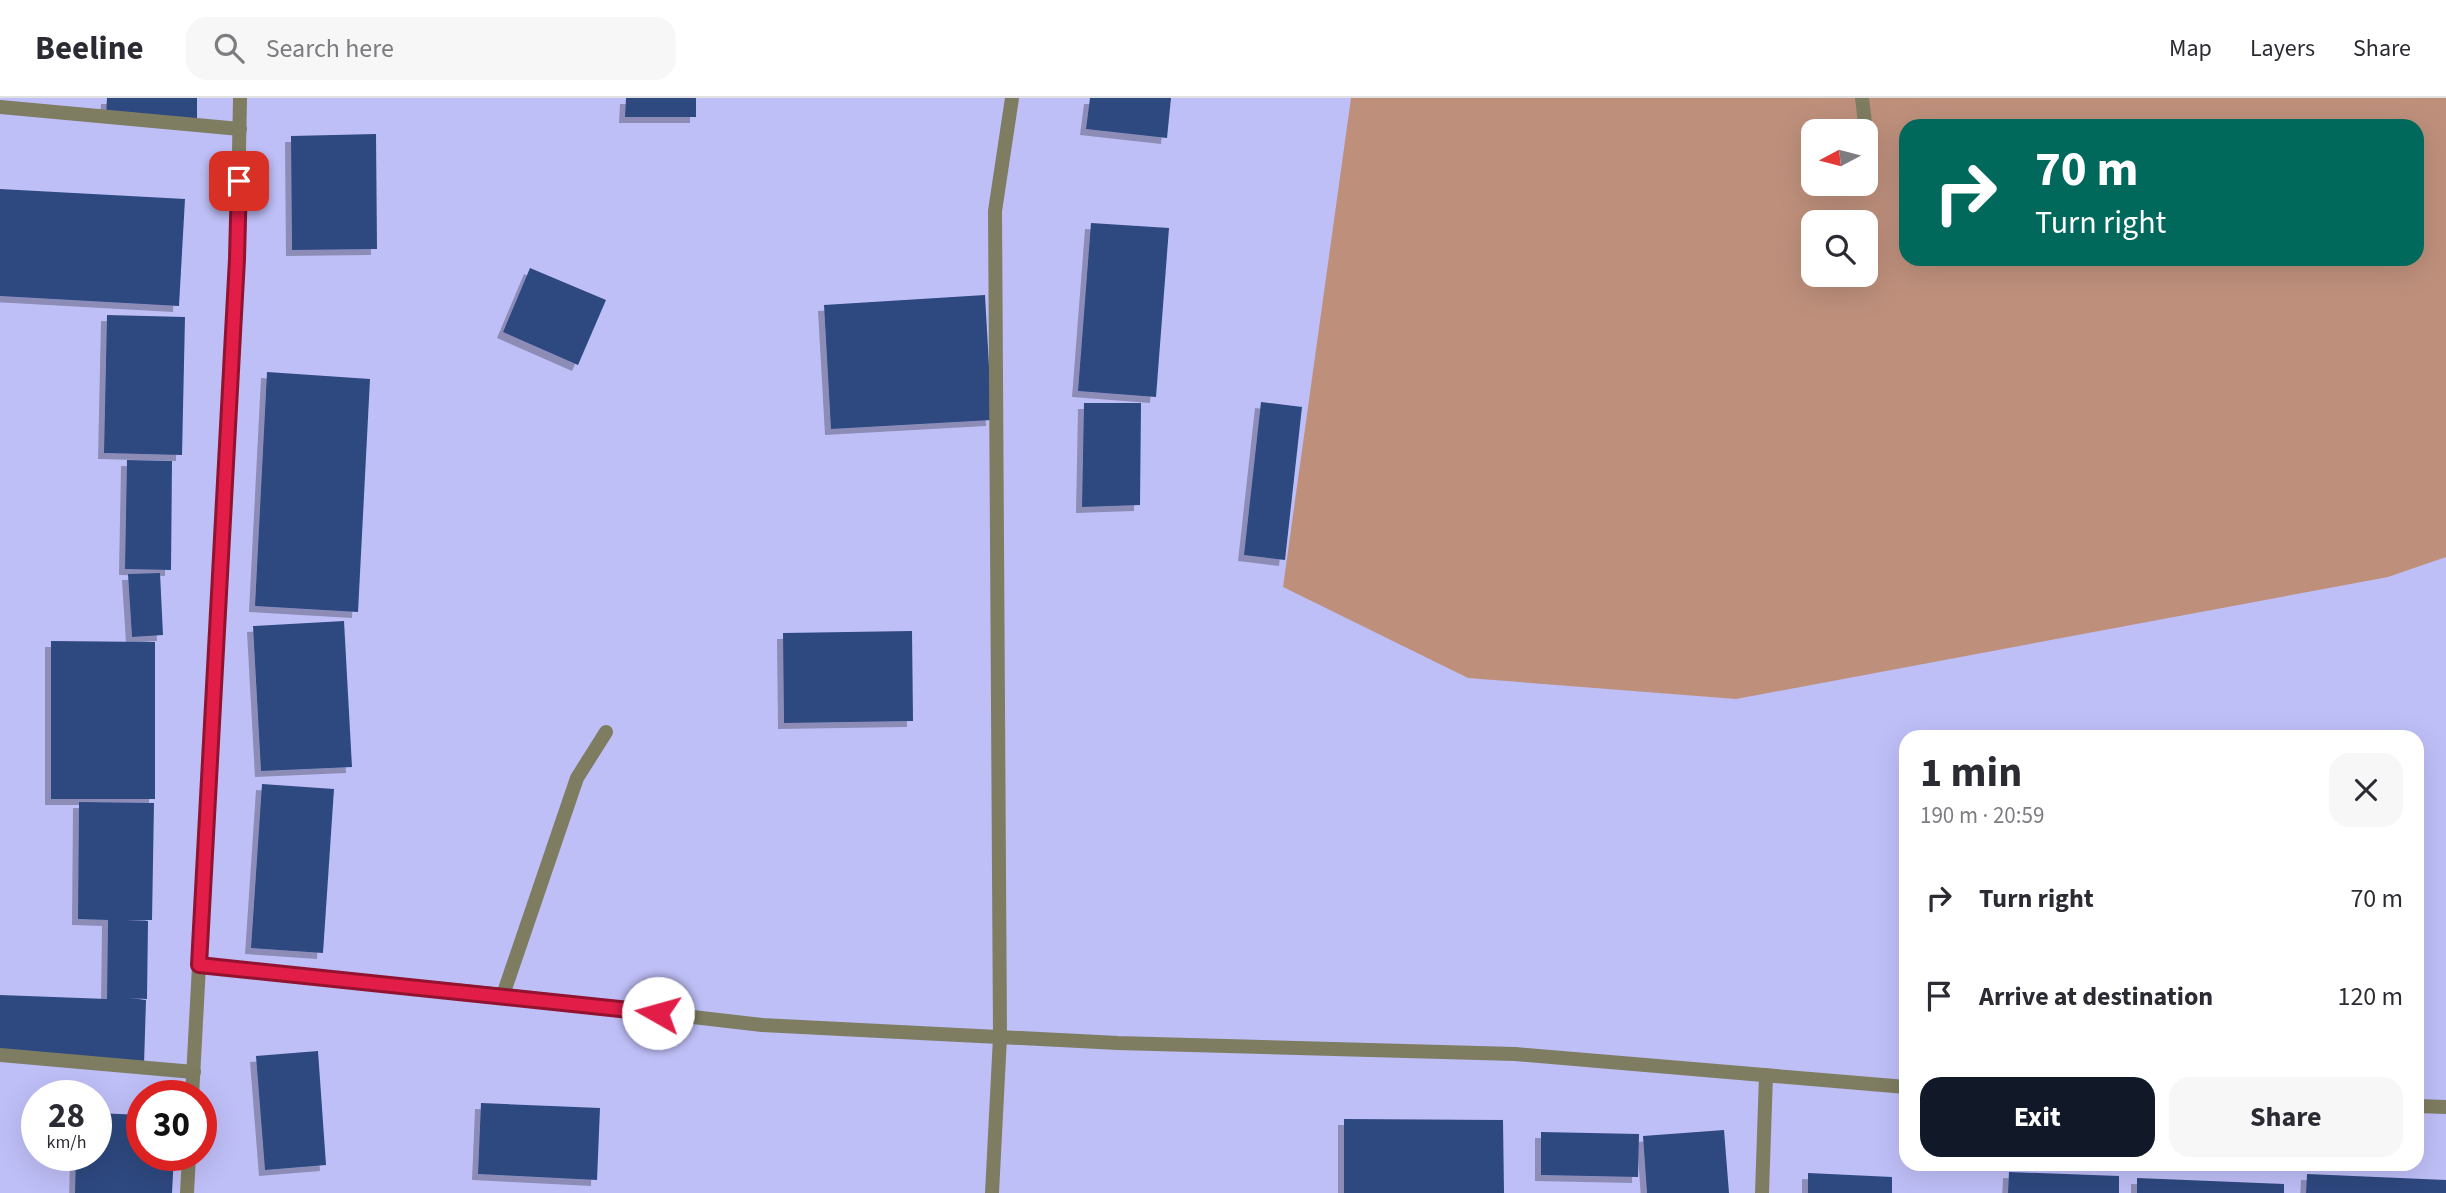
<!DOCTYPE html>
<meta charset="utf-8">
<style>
body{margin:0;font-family:"Source Sans 3",sans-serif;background:#f7f7f7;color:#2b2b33;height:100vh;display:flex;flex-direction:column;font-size:26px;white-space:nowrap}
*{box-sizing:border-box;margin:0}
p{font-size:23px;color:#7c7c81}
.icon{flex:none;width:38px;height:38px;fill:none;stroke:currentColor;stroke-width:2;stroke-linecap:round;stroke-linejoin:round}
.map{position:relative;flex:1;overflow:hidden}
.side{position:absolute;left:1899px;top:632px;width:525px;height:441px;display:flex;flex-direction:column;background:#fff;border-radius:21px;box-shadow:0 7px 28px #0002}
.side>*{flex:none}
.banner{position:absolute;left:1899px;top:21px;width:525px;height:147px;border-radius:21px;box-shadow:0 7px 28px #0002;background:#00695c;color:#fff;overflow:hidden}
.needle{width:46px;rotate:263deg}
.buttons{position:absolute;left:1801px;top:21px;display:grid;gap:14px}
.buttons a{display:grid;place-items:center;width:77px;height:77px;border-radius:14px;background:#fff;box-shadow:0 7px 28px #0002;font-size:35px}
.speed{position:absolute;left:21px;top:982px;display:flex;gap:14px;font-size:35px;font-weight:700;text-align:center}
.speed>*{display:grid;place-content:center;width:91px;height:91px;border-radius:50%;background:#fff;box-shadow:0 7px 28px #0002;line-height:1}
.speed small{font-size:18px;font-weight:400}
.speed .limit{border:10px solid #d22;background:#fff;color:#111}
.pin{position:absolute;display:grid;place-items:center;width:60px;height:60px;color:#fff;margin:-30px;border-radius:14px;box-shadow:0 4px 10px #0006}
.me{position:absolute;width:77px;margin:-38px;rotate:277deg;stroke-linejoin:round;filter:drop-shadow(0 0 5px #0008)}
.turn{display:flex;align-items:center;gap:24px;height:147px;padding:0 21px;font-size:32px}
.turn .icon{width:91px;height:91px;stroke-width:2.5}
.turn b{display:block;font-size:49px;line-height:60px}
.round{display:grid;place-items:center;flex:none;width:74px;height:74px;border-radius:21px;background:#f7f7f7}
.summary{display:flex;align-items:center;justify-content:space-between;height:119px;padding:0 21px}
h1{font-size:42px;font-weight:700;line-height:52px}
.primary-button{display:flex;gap:14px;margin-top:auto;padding:14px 21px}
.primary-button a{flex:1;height:80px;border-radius:21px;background:#111827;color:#fff;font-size:28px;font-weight:700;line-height:80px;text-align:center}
.primary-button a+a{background:#f7f7f7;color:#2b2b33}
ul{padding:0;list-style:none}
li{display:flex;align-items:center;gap:21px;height:98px;padding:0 21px}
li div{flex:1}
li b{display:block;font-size:26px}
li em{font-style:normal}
header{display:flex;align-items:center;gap:42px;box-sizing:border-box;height:98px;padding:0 35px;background:#fff;border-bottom:2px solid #e1e1e2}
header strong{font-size:33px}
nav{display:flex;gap:38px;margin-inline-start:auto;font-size:24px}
.search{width:490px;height:63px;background:#f7f7f7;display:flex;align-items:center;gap:18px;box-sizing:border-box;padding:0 24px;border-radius:21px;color:#7c7c81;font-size:26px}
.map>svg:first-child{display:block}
</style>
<header>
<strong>Beeline</strong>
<div class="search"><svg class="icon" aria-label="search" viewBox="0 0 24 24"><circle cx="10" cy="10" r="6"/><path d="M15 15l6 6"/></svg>Search here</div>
<nav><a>Map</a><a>Layers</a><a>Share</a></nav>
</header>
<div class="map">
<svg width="2446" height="1095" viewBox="0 0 2446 1095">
<defs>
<filter id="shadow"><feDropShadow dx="-6" dy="6" stdDeviation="0" flood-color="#0004"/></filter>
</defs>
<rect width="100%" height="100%" fill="#bfbff8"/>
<path fill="#be907c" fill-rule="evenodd" d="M1351,0H2446V459L2388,479L1736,601L1468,580L1283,489ZM1906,28H2417V161H1906ZM1813,33H1866V86H1813ZM1813,124H1866V177H1813Z"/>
<g fill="#2f4880" filter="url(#shadow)">
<path d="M107,0H197V24L106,17Z"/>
<path d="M626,0H696V19H625Z"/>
<path d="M1090,0H1171L1167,40L1086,31Z"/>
<path d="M376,36L377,151L292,152L291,38Z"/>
<path d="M0,91L185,101L179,208L0,198Z"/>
<path d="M1091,125L1169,130L1156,299L1078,293Z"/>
<path d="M530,170L606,202L578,267L503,234Z"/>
<path d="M985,197L992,322L831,331L824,207Z"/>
<path d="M107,217L185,219L182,357L104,355Z"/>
<path d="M267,274L370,281L358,514L255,508Z"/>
<path d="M1261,304L1302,309L1285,462L1244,457Z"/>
<path d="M1084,305H1141L1140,407L1082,409Z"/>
<path d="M127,362L172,363L171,472L125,471Z"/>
<path d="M160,475L163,537L132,539L128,476Z"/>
<path d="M344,523L352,669L261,673L253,528Z"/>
<path d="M912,533L913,623L784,625L783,535Z"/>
<path d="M51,543L155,544V701H51Z"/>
<path d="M262,686L334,691L323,855L251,850Z"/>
<path d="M79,704L154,705L152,822H126L148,823L147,901L130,900L146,902L144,967L0,952V897L107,901L108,822L78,821Z"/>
<path d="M318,953L326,1067L265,1072L256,958Z"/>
<path d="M481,1005L600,1010L597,1082L478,1076Z"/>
<path d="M96,1015L142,1017V1057H174L172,1095H75L76,1057H96Z"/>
<path d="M1344,1021L1503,1022L1504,1095H1344Z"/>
<path d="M1724,1032L1729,1095H1647L1643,1038Z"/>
<path d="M1541,1034L1639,1036L1638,1079L1541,1077Z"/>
<path d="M2009,1074L2119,1078V1095H2008Z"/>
<path d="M1808,1075L1892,1079V1095H1808Z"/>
<path d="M2307,1076L2446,1082V1095H2306Z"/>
<path d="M2137,1080L2284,1086V1095H2137Z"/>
</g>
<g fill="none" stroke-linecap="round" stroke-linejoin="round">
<g stroke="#7e7d62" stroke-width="14">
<path d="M1862,0L1868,50"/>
<path d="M0,9L240,31"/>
<path d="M503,897L577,680L606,634"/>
<path d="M0,957L194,974"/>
</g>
<g stroke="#7e7d62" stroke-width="14">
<path d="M199,867L503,897L762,927L1118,945L1515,956L1906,989"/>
<path d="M192,998L237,161L240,0"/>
<path d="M2417,1008L2446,1009"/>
<path d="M187,1095L189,1057"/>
<path d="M992,1095L1000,939L995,113L1012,0"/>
<path d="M1762,1095L1766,977"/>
</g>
</g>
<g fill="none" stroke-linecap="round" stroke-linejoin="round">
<defs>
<path id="route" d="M239,83L237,161L199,867L658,915"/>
</defs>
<use href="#route" stroke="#92132f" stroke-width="18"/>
<use href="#route" stroke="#e11d48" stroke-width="12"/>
</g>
</svg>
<div class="buttons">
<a><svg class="needle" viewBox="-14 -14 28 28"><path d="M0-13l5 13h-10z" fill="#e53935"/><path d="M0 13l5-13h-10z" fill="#7c7c81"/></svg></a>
<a><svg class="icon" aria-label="search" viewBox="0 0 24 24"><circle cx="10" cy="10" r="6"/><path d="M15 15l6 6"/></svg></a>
</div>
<div class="speed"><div>28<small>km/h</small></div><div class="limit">30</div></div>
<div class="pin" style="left:239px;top:83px;background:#d93025"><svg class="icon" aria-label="arrive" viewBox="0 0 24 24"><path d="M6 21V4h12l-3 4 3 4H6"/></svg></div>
<svg class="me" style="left:658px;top:915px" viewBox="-20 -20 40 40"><circle r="19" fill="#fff"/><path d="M0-13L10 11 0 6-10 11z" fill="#e11d48"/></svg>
<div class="banner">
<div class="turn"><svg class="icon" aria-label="right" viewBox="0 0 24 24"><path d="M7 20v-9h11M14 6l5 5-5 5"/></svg><div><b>70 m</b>Turn right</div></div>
</div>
<section class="side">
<div class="summary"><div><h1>1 min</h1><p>190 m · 20:59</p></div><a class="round"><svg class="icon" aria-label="close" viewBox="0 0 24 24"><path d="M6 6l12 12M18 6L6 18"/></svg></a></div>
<ul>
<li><svg class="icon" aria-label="right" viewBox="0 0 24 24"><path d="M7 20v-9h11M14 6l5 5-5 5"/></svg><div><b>Turn right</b></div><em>70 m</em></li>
<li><svg class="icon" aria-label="arrive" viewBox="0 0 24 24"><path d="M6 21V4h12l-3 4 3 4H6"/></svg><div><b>Arrive at destination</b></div><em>120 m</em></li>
</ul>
<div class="primary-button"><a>Exit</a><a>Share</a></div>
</section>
</div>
